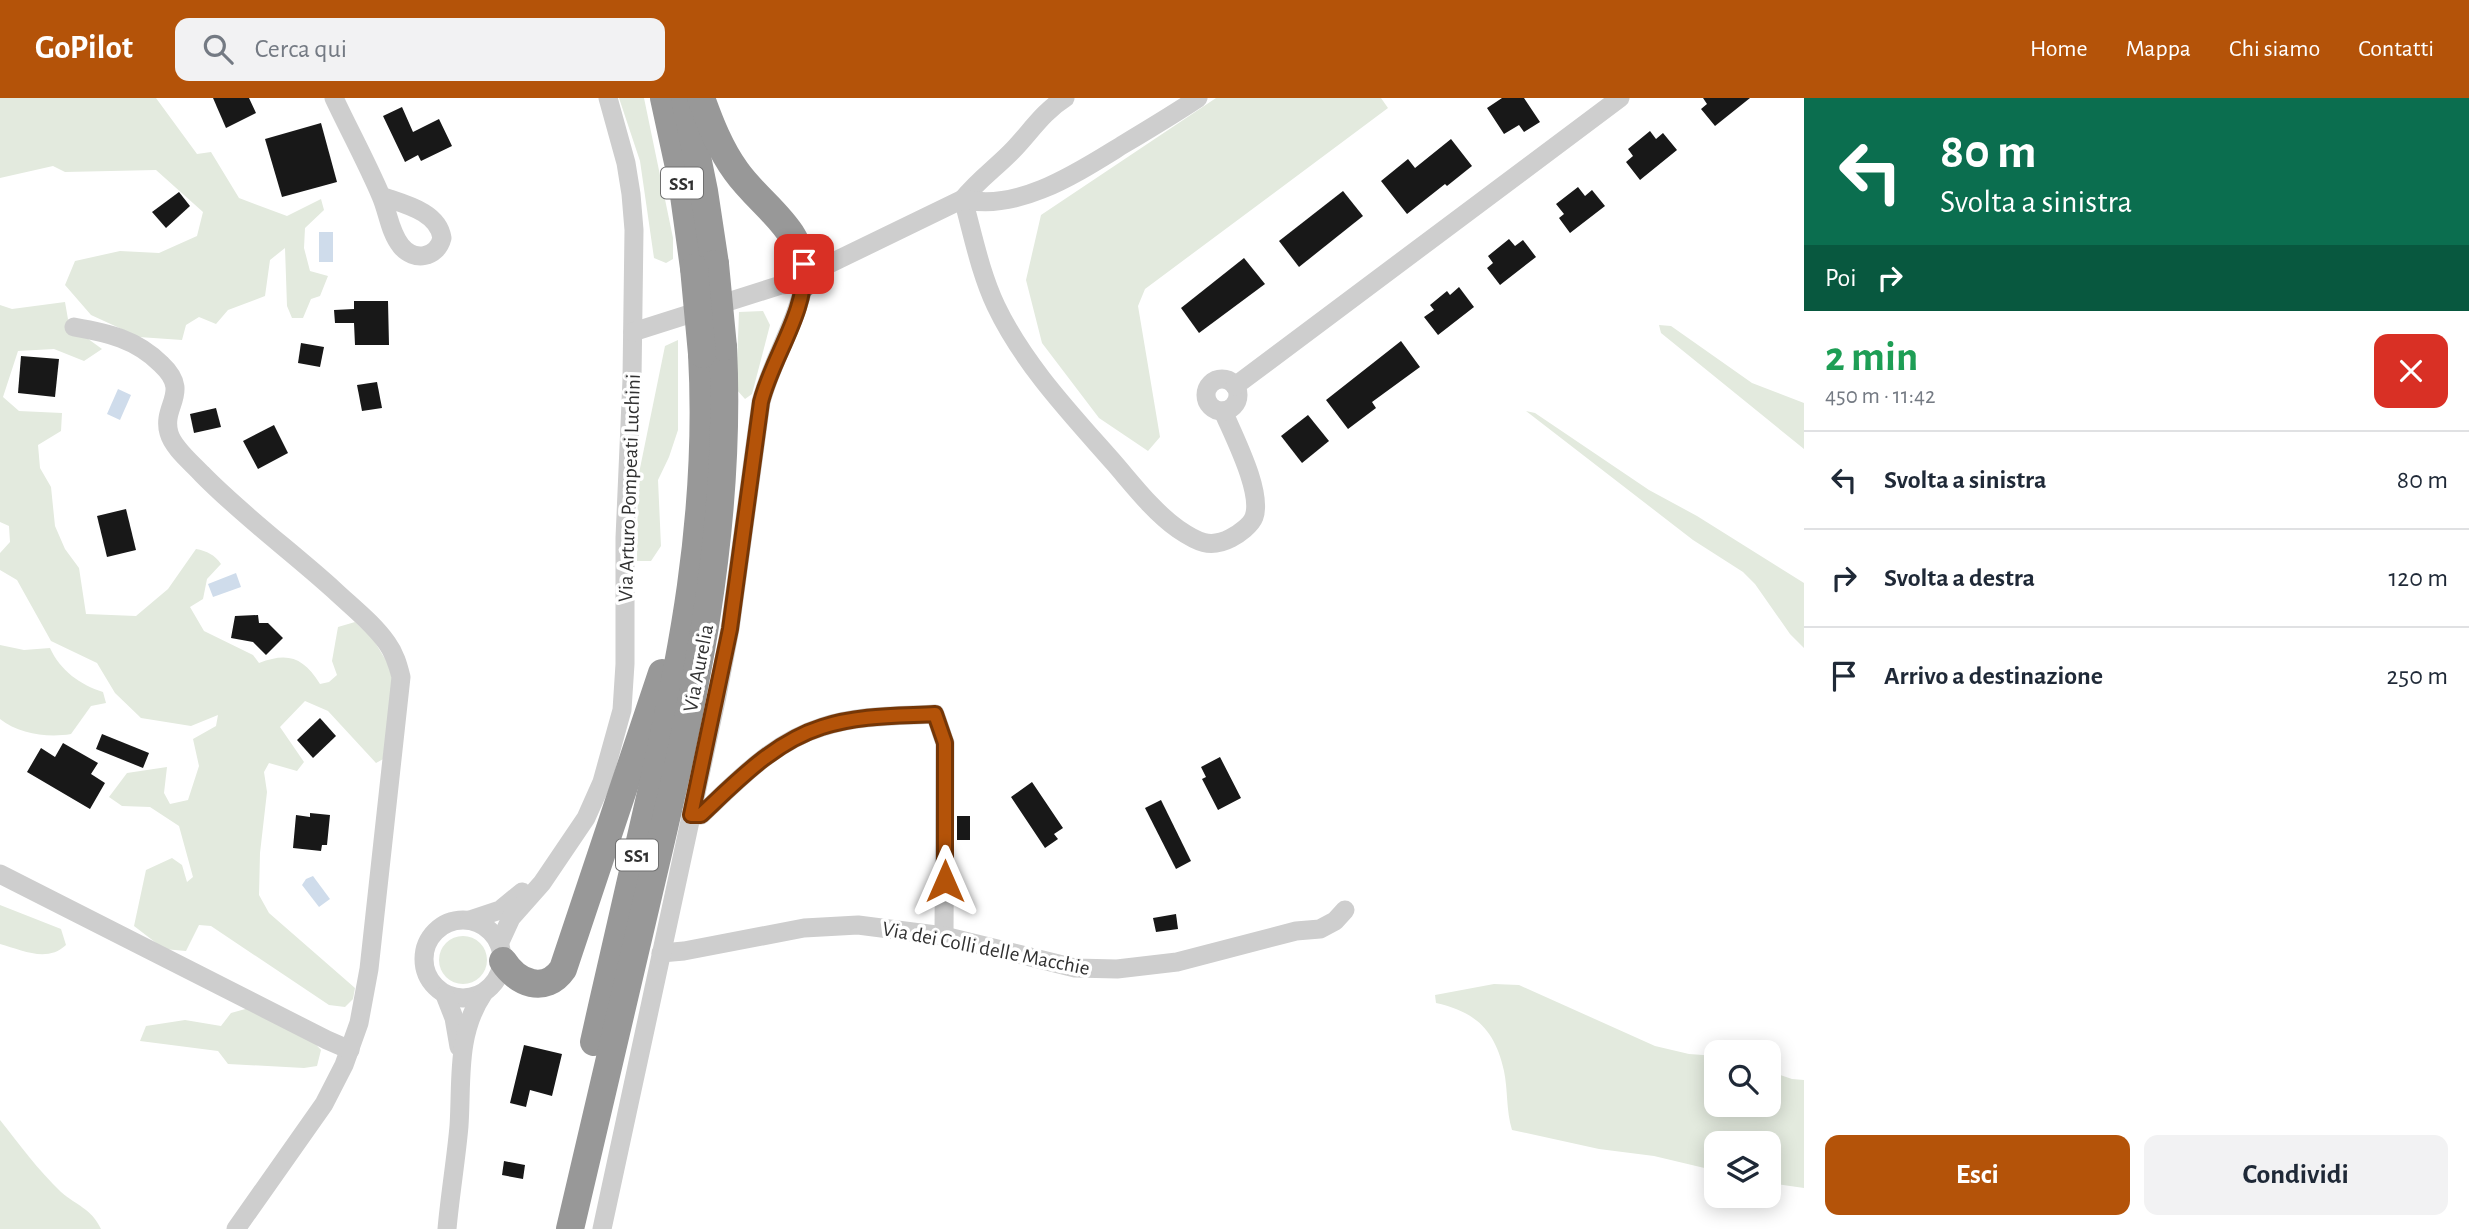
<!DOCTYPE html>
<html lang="it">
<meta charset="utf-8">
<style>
body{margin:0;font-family:"Alegreya Sans",sans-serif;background:#f2f2f3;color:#1f2937;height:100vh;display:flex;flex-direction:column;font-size:26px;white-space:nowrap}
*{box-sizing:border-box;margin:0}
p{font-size:23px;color:#747a83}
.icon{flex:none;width:38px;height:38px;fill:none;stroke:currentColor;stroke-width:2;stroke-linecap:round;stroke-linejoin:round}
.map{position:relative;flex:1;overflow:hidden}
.sheet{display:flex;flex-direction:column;background:#fff;width:665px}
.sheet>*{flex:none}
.top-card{background:#0b6e4f;color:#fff;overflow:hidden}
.fabs{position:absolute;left:1704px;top:942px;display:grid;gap:14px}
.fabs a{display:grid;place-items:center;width:77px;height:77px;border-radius:14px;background:#fff;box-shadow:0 4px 18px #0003;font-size:35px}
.pin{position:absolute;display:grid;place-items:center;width:60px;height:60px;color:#fff;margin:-30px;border-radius:14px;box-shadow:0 4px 10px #0006}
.me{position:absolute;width:77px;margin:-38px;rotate:0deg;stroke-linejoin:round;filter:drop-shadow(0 0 5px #0008)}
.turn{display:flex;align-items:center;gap:24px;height:147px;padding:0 21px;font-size:32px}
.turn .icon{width:91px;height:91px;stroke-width:2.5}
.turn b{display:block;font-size:49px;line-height:60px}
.then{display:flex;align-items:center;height:66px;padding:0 21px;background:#0003;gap:14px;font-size:26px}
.round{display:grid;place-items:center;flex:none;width:74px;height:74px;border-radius:14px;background:#f2f2f3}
.headline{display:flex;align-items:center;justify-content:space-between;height:119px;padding:0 21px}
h1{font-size:42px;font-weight:700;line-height:52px;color:#1e9e55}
.primary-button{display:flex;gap:14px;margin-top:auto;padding:14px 21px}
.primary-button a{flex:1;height:80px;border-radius:14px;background:#b45309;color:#fff;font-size:28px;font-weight:700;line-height:80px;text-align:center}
.primary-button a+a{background:#f2f2f3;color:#1f2937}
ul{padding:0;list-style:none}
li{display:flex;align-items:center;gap:21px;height:98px;padding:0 21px;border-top:2px solid #e0e1e3}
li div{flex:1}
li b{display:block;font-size:26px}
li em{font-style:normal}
header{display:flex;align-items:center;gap:42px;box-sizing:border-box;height:98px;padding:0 35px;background:#b45309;color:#fff}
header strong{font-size:33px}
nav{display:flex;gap:38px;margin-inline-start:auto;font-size:24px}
.search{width:490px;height:63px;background:#f2f2f3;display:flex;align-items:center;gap:18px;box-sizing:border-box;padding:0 24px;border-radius:14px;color:#747a83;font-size:26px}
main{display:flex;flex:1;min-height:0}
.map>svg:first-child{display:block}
</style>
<header>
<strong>GoPilot</strong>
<div class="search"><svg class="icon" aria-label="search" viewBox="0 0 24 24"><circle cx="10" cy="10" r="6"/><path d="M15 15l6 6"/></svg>Cerca qui</div>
<nav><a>Home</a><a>Mappa</a><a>Chi siamo</a><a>Contatti</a></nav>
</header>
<main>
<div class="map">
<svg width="1804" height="1131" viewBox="0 0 1804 1131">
<rect width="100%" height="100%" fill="#fff"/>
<g fill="#e3eade">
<path d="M0,0H156L197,56L211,54L239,100L287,118L321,101L324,112L305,130L304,150L310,173L328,178L320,198L311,201L303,220H292L287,208L285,150L270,162L265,198L228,212L216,226L199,219L186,227L182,242L139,239L91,217L65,187L75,163L120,153L159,155L197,138L203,114L156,72L65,74L53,68L0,80Z"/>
<path d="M619,0H644L673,140V161L666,165L654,160L640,63Z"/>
<path d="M1216,0H1381L1388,10L1145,191L1138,208L1160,339L1148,353L1099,320L1042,245L1026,182L1041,117Z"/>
<path d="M65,204L69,227L102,251L84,263L54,251L18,253L3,299L19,313L62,315L61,333L38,347L40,370L51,389L55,428L65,451L79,470L86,516L136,518L168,491L196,451C207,453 215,457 221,466L207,481L203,501L190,509L204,533L253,557L259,565C288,554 303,559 320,586L329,584L337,577L332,563L338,529L355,524L373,541L393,574L387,659L376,665L328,613L305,603L280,629L304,664L297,673L269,665L264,674L267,694L260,755L259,797L269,815L355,890L353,901L345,909L329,907L211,828L199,827L186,853L164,851L134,828L146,772L172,760L182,767L187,784L193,779L179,728L150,709L122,708L109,699L127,675L167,669L164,695L170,706L188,702L199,668L193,641L216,628L218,617L191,628L141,620L115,595L97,565L51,543L17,482L0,472V455L10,444L9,428L0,424V207L12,211Z"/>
<path d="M763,213L770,227L752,296L745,301L736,291L739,214Z"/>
<path d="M1659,227L1671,228L1752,285L1804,305V351L1661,235Z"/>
<path d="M678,242V332L669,359L658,382L661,448L651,463H637L638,380L665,248Z"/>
<path d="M1526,313L1535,315L1649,392L1697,418L1804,485V550L1790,536L1755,486L1743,474L1693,442Z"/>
<path d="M0,547L24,552L50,550C60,572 80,587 103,594L106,605L91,608L71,636C48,640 19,636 0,621Z"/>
<path d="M0,807L61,831L66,847C47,865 22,852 0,846Z"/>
<circle cx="463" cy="862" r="24"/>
<path d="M1494,886L1519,887L1655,948L1689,956L1717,958V1006H1769V973L1792,981L1804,982V1090L1769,1085V1045H1717V1073L1654,1058L1599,1051L1512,1032C1506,1012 1508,992 1504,973C1495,932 1476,914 1436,905L1435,897Z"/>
<path d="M249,910L310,940L321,952L317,968L304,970L228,966L218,953L140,943L146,928L185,922L221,928L231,915Z"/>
<path d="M0,1022C19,1046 38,1072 61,1094C77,1108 91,1110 101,1131H0Z"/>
</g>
<g fill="#cfdceb">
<rect x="319" y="134" width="14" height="30"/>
<path d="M118,291L131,297L120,322L107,316Z"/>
<path d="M236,475L241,489L213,499L208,486Z"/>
<path d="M313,778L330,801L319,809L302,787L306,781Z"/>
</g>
<g fill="#181818">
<path d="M213,0H249L256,15L226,30Z"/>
<path d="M1502,0H1524L1540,24L1524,34L1519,27L1504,36L1487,10Z"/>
<path d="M1703,0H1750L1715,28L1701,11L1707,6Z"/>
<path d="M402,9L413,34L439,21L452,48L421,63L418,57L405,64L383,18Z"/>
<path d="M321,25L337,84L282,99L265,41Z"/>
<path d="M1650,33L1656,41L1663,35L1677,52L1640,82L1626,64L1633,58L1628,51Z"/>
<path d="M1451,41L1472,68L1447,88L1445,86L1407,116L1381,83L1408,61L1415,70Z"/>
<path d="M1578,89L1585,98L1592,92L1605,108L1570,135L1559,120L1564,116L1556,106Z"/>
<path d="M1343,93L1363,118L1299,169L1279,143Z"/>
<path d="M179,94L190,108L166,130L152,114Z"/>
<path d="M1509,141L1515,148L1523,142L1536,159L1500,187L1487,170L1493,165L1488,158Z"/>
<path d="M1244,160L1265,186L1199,235L1181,210Z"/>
<path d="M1459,189L1474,209L1438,237L1424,219L1434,212L1430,207L1447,193L1450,197Z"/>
<path d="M354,203H388L389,247H355L354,225H335L334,212L354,211Z"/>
<path d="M1401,243L1420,269L1372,304L1376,310L1348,331L1326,302Z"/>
<path d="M301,245L324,249L320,269L298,265Z"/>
<path d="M21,258L59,261L55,299L18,295Z"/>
<path d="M377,284L382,310L362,313L357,287Z"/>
<path d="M216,310L221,329L194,335L190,316Z"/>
<path d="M1308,317L1329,343L1302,365L1281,338Z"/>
<path d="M274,327L288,355L258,371L243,343Z"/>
<path d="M126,411L136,452L107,459L97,418Z"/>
<path d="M258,517L259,525H268L283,540L266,557L253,544L231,540L235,518Z"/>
<path d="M320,620L336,638L313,660L297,642Z"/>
<path d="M102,636L149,655L143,670L96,651Z"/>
<path d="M63,645L98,665L91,676L105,685L90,711L27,674L41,650L55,659Z"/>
<path d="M1220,659L1241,700L1218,712L1202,681L1206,679L1201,669Z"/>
<path d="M1032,684L1063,730L1054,736L1058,741L1045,750L1011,699Z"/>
<path d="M1161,702L1191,763L1176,771L1145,710Z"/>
<path d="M310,715L330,717L327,747H322L321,753L293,750L296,717L310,719Z"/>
<rect x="957" y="718" width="13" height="24"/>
<path d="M1176,816L1178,831L1156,834L1153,820Z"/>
<path d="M524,947L562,956L552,998L530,992L526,1009L510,1005Z"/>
<path d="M504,1063L525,1067L523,1081L502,1077Z"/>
</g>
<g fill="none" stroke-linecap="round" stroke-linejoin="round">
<g stroke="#cecece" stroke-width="19">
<path d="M334,0C349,32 367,65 381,98C388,114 390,135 401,148C414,164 437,160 442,140C438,113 403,106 381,98"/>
<path d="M1065,0C1044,13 1031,33 1014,51C997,69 979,81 963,101C973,137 980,174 996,208C1024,267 1072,317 1115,366C1134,388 1154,414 1178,431C1197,444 1210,451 1231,440C1239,436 1251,427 1254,419C1263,394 1233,337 1223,313"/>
<path d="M827,167L963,101C1018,115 1080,73 1124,46C1149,31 1174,16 1198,0"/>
<path d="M74,229C108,235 136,241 161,266C192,295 161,307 169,335C173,350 192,365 202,376C243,418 291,453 334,492C352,509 373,525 387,545C395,556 398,567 401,579L369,871L359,925L344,967L324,1006L236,1131"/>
<circle cx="1222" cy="297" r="16"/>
<path d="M1235,288L1620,0"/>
<path d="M691,717H701C737,683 773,644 822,629C858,617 898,618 935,616L945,645L944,838"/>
<path d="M0,776L327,942L350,952"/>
<circle cx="463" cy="861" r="39"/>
<path d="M470,822L500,812L522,794"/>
<path d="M499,846L511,820L542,785L586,720L602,684L622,612L625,566V440L632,281L634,132L631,96L626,65L608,0"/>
<path d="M661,855L684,853L804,830L858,827L944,838L1075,870L1117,871L1177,864L1296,833L1320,831L1335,823L1345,812"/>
<path d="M445,897L454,920L459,949"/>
<path d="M447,1131C450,1097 456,1062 459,1028C462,983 456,936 483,896"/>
<path d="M602,1131L717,598L730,531L761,304C772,262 796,227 804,185L781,187L633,234"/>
</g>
<g stroke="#989898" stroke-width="28">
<path d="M664,0L682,83L694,170"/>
<path d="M685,0L704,93L715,166"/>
<path d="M701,0C710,25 720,51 736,73C763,111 807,131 804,185"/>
<path d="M503,863C517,885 545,897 563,871L662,575"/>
<path d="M594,944C611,868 629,792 646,717C682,562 711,416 702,256"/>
<path d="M570,1131C597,1014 625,898 652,781C694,603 732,433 723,249"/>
</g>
<g stroke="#989898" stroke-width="28">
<path d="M715,166L723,249"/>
<path d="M694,170L702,256"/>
</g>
</g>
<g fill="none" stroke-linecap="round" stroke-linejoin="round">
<defs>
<path id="route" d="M804,166C807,215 773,257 761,304L730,531L691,717H701C737,683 774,644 822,629C859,617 898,618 935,616L945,645V783"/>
</defs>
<use href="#route" stroke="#753606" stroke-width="18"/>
<use href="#route" stroke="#b45309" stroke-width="12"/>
</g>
<g text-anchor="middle" stroke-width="7" stroke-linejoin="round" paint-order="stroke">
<g fill="#fff" stroke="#6f6f6f" stroke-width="2">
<rect x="661" y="69.5" width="42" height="31" rx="5"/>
<rect x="616" y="741.5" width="42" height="31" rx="5"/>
</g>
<g font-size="19" font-weight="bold" fill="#313131">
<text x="682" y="92">SS1</text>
<text x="637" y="764">SS1</text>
</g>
<g font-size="21" fill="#313131" stroke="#fff">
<text transform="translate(629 390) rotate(-88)" y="7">Via Arturo Pompeati Luchini</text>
<text transform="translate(698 570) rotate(-79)" y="7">Via Aurelia</text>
<text transform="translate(986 850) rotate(11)" y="7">Via dei Colli delle Macchie</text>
</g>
</g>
</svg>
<div class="fabs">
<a><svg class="icon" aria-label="search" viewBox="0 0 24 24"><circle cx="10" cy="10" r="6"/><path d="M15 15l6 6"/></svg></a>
<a><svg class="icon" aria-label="layers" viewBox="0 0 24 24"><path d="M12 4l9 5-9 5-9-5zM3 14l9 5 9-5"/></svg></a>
</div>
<div class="pin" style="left:804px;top:166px;background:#d93025"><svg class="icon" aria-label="arrive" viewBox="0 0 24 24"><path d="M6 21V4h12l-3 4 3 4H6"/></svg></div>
<svg class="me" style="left:945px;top:783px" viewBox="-20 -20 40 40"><path d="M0-17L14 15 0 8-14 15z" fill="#b45309" stroke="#fff" stroke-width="4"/></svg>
</div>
<section class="sheet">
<div class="top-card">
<div class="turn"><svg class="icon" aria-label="left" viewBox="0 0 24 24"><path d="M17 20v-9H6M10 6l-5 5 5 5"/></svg><div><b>80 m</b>Svolta a sinistra</div></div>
<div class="then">Poi<svg class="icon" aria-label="right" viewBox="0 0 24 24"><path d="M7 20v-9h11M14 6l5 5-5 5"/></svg></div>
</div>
<div class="headline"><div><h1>2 min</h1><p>450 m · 11:42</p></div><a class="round" style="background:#d93025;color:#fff"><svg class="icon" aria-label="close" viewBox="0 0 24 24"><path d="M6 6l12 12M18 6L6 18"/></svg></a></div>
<ul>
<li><svg class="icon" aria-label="left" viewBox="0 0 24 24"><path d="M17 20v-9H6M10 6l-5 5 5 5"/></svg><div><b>Svolta a sinistra</b></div><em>80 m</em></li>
<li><svg class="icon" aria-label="right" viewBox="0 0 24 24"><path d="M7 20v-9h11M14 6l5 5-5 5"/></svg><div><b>Svolta a destra</b></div><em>120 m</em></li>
<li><svg class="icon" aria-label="arrive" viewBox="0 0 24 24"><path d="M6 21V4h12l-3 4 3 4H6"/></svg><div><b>Arrivo a destinazione</b></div><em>250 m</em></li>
</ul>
<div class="primary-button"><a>Esci</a><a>Condividi</a></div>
</section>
</main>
